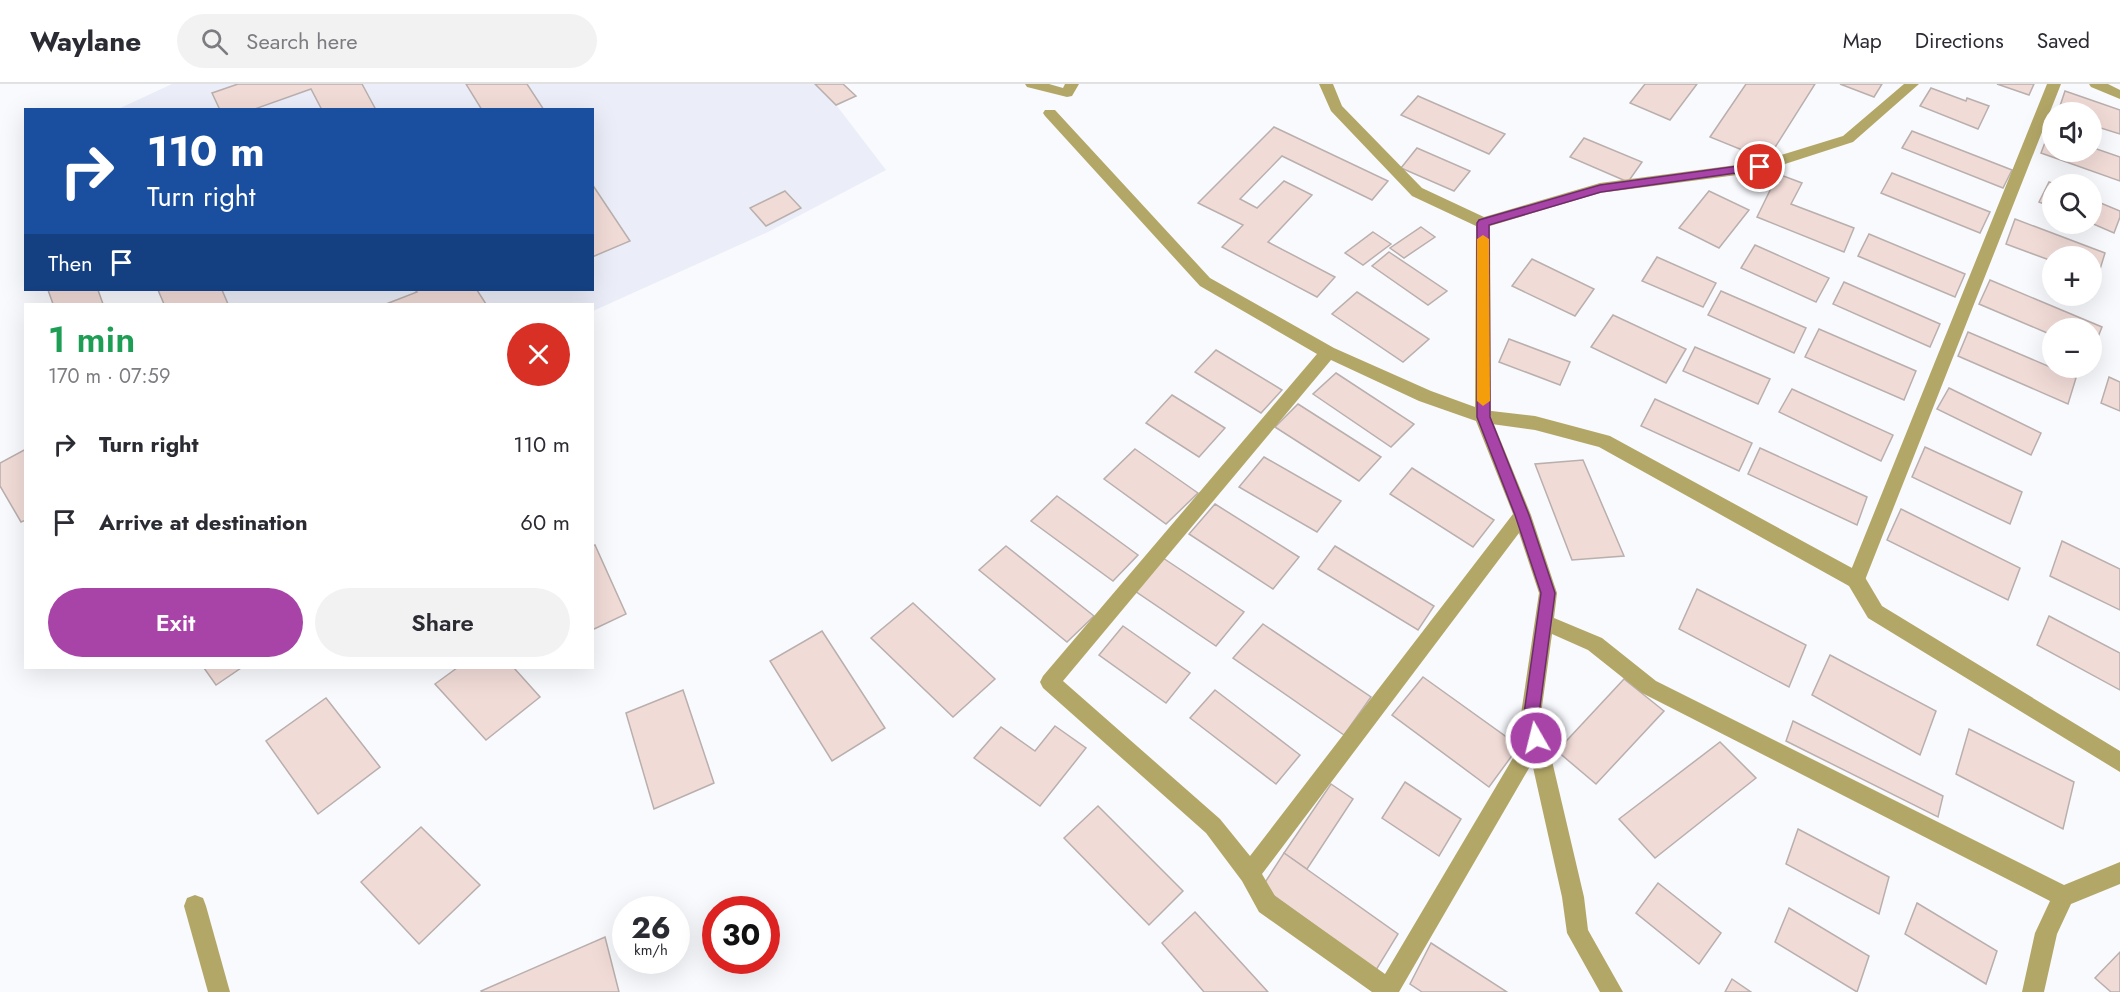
<!DOCTYPE html>
<meta charset="utf-8">
<style>
body{margin:0;font-family:Jost,sans-serif;background:#f2f2f3;color:#2b2b33;height:100vh;display:flex;flex-direction:column;font-size:22px;white-space:nowrap}
*{box-sizing:border-box;margin:0}
p{font-size:20px;color:#7c7c81}
.icon{flex:none;width:33px;height:33px;fill:none;stroke:currentColor;stroke-width:2;stroke-linecap:round;stroke-linejoin:round}
.map{position:relative;flex:1;overflow:hidden}
.details{position:absolute;left:24px;top:219px;width:570px;height:366px;display:flex;flex-direction:column;background:#fff;border-radius:0px;box-shadow:0 6px 24px #0002}
.details>*{flex:none}
.banner{position:absolute;left:24px;top:24px;width:570px;height:183px;border-radius:0px;box-shadow:0 6px 24px #0002;background:#1a4fa0;color:#fff;overflow:hidden}
.buttons{position:absolute;left:2042px;top:18px;display:grid;gap:12px}
.buttons a{display:grid;place-items:center;width:60px;height:60px;border-radius:50%;background:#fff;box-shadow:0 6px 24px #0002;font-size:30px}
.speed{position:absolute;left:612px;top:812px;display:flex;gap:12px;font-size:30px;font-weight:700;text-align:center}
.speed>*{display:grid;place-content:center;width:78px;height:78px;border-radius:50%;background:#fff;box-shadow:0 6px 24px #0002;line-height:1}
.speed small{font-size:15px;font-weight:400}
.speed .limit{border:9px solid #d22;background:#fff;color:#111}
.pin{position:absolute;display:grid;place-items:center;width:51px;height:51px;color:#fff;margin:-26px;border:3px solid #fff;border-radius:50%;box-shadow:0 2px 6px #0007}
.me{position:absolute;width:66px;margin:-33px;rotate:352deg;stroke-linejoin:round;filter:drop-shadow(0 0 4px #0008)}
.turn{display:flex;align-items:center;gap:21px;height:126px;padding:0 24px;font-size:27px}
.turn .icon{width:78px;height:78px;stroke-width:2.5}
.turn b{display:block;font-size:42px;line-height:51px}
.then{display:flex;align-items:center;height:57px;padding:0 24px;background:#0003;gap:12px;font-size:22px}
.round{display:grid;place-items:center;flex:none;width:63px;height:63px;border-radius:32px;background:#f2f2f3}
.head{display:flex;align-items:center;justify-content:space-between;height:102px;padding:0 24px}
h1{font-size:36px;font-weight:600;line-height:45px;color:#1e9e55}
.cta{display:flex;gap:12px;margin-top:auto;padding:12px 24px}
.cta a{flex:1;height:69px;border-radius:36px;background:#a843a8;color:#fff;font-size:24px;font-weight:600;line-height:69px;text-align:center}
.cta a+a{background:#f2f2f3;color:#2b2b33}
ul{padding:0;list-style:none}
li{display:flex;align-items:center;gap:18px;height:78px;padding:0 24px}
li div{flex:1}
li b{display:block;font-size:22px}
li em{font-style:normal}
header{display:flex;align-items:center;gap:36px;box-sizing:border-box;height:84px;padding:0 30px;background:#fff;border-bottom:2px solid #e1e1e2}
header strong{font-size:28px}
nav{display:flex;gap:33px;margin-inline-start:auto;font-size:21px}
.search{width:420px;height:54px;background:#f2f2f3;display:flex;align-items:center;gap:15px;box-sizing:border-box;padding:0 21px;border-radius:33px;color:#7c7c81;font-size:22px}
.map>svg:first-child{display:block}
</style>
<header>
<strong>Waylane</strong>
<div class="search"><svg class="icon" aria-label="search" viewBox="0 0 24 24"><circle cx="10" cy="10" r="6"/><path d="M15 15l6 6"/></svg>Search here</div>
<nav><a>Map</a><a>Directions</a><a>Saved</a></nav>
</header>
<div class="map">
<svg width="2120" height="908" viewBox="0 0 2120 908">
<rect width="100%" height="100%" fill="#f9fafe"/>
<path fill="#ebeef8" d="M172,0H843L856,12L837,22L886,86L768,148L593,227L592,220H164L158,206H592V26H116Z"/>
<g fill="#f1dbd7" stroke="#b9afad" stroke-width="1.5">
<path d="M238,0H362L376,26H322L311,5L252,26H220L212,9Z"/>
<path d="M466,0H527L544,26H482Z"/>
<path d="M815,0H843L856,12L836,21Z"/>
<path d="M1645,0H1697L1670,36L1630,19Z"/>
<path d="M1746,0H1815L1767,76L1710,53Z"/>
<path d="M1840,0H1882L1874,13Z"/>
<path d="M1997,0H2034L2029,11Z"/>
<path d="M1931,4L1966,17L1967,14L1989,22L1978,45L1920,22Z"/>
<path d="M2065,7L2120,26V50L2091,41V28H2058Z"/>
<path d="M1418,12L1505,50L1489,70L1401,31Z"/>
<path d="M1274,43L1388,97L1372,116L1282,72L1240,115L1257,124L1284,97L1312,111L1268,158L1335,193L1317,213L1222,163L1243,141L1198,119Z"/>
<path d="M1912,47L2012,86L2003,104L1902,64Z"/>
<path d="M2049,48L2052,49V68H2091V63L2120,73V97L2041,69Z"/>
<path d="M1584,54L1642,78L1628,98L1570,73Z"/>
<path d="M1417,64L1470,87L1454,107L1401,84Z"/>
<path d="M1892,89L1990,128L1980,149L1881,109Z"/>
<path d="M1778,90L1802,99L1791,120L1854,144L1844,168L1757,133Z"/>
<path d="M2049,98L2055,100H2052V123L2039,118Z"/>
<path d="M592,100L630,157L592,173Z"/>
<path d="M785,107L801,124L766,142L750,124Z"/>
<path d="M1709,107L1749,126L1719,164L1679,144Z"/>
<path d="M2091,115L2120,127V133L2114,149L2091,139Z"/>
<path d="M2015,135L2105,169L2097,195L2091,192V172H2052V177L2006,160Z"/>
<path d="M1421,143L1435,153L1404,174L1390,164Z"/>
<path d="M1373,148L1391,160L1363,181L1345,169Z"/>
<path d="M1869,150L1965,190L1955,213L1858,172Z"/>
<path d="M1755,161L1829,194L1816,218L1741,184Z"/>
<path d="M1389,168L1447,207L1428,221L1372,182Z"/>
<path d="M1657,173L1716,199L1703,223L1642,197Z"/>
<path d="M1532,175L1594,205L1575,232L1512,202Z"/>
<path d="M1990,196L2102,243L2092,268L2091,244H2052V251L1979,220Z"/>
<path d="M1844,198L1940,240L1930,263L1833,220Z"/>
<path d="M48,206H98L103,220H53Z"/>
<path d="M158,206H222L228,220H164Z"/>
<path d="M415,206H477L486,220H386L417,208Z"/>
<path d="M1721,207L1806,244L1794,269L1708,231Z"/>
<path d="M1357,208L1429,255L1403,278L1332,230Z"/>
<path d="M1613,231L1686,265L1666,299L1591,263Z"/>
<path d="M1819,245L1916,287L1904,316L1805,273Z"/>
<path d="M1968,248L2076,294L2068,320L1958,272Z"/>
<path d="M1509,255L1570,278L1560,301L1499,278Z"/>
<path d="M1695,263L1770,295L1758,320L1683,287Z"/>
<path d="M1216,266L1282,306L1261,329L1195,288Z"/>
<path d="M1336,289L1414,340L1391,363L1313,310Z"/>
<path d="M2109,293L2120,298V327L2101,319Z"/>
<path d="M1949,304L2041,349L2031,371L1937,325Z"/>
<path d="M1792,305L1893,351L1881,377L1779,328Z"/>
<path d="M1172,311L1225,344L1199,373L1146,339Z"/>
<path d="M1655,315L1752,359L1739,387L1641,342Z"/>
<path d="M1298,320L1381,373L1359,397L1275,343Z"/>
<path d="M1925,363L2022,408L2010,440L1912,393Z"/>
<path d="M1760,364L1867,413L1857,441L1748,390Z"/>
<path d="M26,365V436L21,438L0,402V379Z"/>
<path d="M1135,365L1198,409L1166,440L1104,395Z"/>
<path d="M1264,373L1341,417L1317,448L1239,403Z"/>
<path d="M1583,376L1624,472L1572,476L1535,380Z"/>
<path d="M1412,384L1494,436L1473,463L1390,410Z"/>
<path d="M1057,412L1138,471L1113,497L1031,437Z"/>
<path d="M1215,420L1299,473L1273,505L1189,450Z"/>
<path d="M1901,425L2020,484L2008,516L1887,456Z"/>
<path d="M2062,457L2120,485V526L2050,492Z"/>
<path d="M595,461L626,530L592,546V462Z"/>
<path d="M1006,462L1094,532L1067,558L979,486Z"/>
<path d="M1335,462L1434,522L1418,546L1318,485Z"/>
<path d="M1163,474L1244,528L1216,562L1135,507Z"/>
<path d="M1697,505L1806,561L1789,603L1679,545Z"/>
<path d="M913,519L995,595L953,633L871,554Z"/>
<path d="M2049,532L2120,569V606L2037,561Z"/>
<path d="M1263,540L1371,613L1344,651L1233,574Z"/>
<path d="M1123,542L1190,589L1166,619L1099,571Z"/>
<path d="M822,547L885,644L832,677L770,577Z"/>
<path d="M1830,571L1936,627L1920,671L1812,611Z"/>
<path d="M204,584H241L216,601Z"/>
<path d="M457,584H514L540,613L486,656L435,600Z"/>
<path d="M1423,593L1519,662L1489,703L1392,631Z"/>
<path d="M1624,595L1664,627L1596,700L1557,667Z"/>
<path d="M683,606L714,699L654,725L626,629Z"/>
<path d="M1215,606L1300,671L1276,700L1190,634Z"/>
<path d="M326,614L380,683L318,730L266,657Z"/>
<path d="M1793,637L1943,712L1938,733L1786,657Z"/>
<path d="M1055,642L1086,664L1040,722L974,674L1001,643L1035,667Z"/>
<path d="M1969,645L2074,698L2063,745L1956,690Z"/>
<path d="M1720,658L1756,694L1655,774L1619,735Z"/>
<path d="M1405,698L1461,735L1439,772L1382,734Z"/>
<path d="M1331,700L1353,715L1307,785L1284,769Z"/>
<path d="M1098,722L1183,807L1149,841L1064,754Z"/>
<path d="M421,743L480,801L419,860L361,798Z"/>
<path d="M1798,745L1889,793L1879,830L1786,780Z"/>
<path d="M1284,769L1398,850L1376,886L1262,803Z"/>
<path d="M1658,799L1721,849L1699,880L1636,829Z"/>
<path d="M1917,819L1997,867L1986,900L1905,850Z"/>
<path d="M1789,824L1869,872L1857,908L1775,858Z"/>
<path d="M1195,828L1268,908H1204L1162,859Z"/>
<path d="M605,853L619,908H482L481,907Z"/>
<path d="M1431,859L1507,908H1422L1410,900Z"/>
<path d="M2120,868V908H2111L2095,894Z"/>
<path d="M1732,895L1751,908H1725Z"/>
</g>
<g fill="none" stroke-linecap="round" stroke-linejoin="round">
<g fill="#b3a767" fill-rule="evenodd">
<path d="M1025,0H1049L1063,4L1065,0H1079L1072,12L1067,13L1027,3Z"/>
<path d="M1319,0H1333L1342,22L1422,104L1484,133L1600,99L1759,78L1843,52L1904,0H1919L1853,58L1760,88L1600,109L1490,142L1491,333L1531,431L1557,509L1554,534L1602,554L1656,597L2064,801L2120,778V800L2071,820L2057,850L2044,908H2022L2035,849L2050,817L1642,609L1588,566L1552,550L1541,630L1584,813L1588,846L1623,908H1600L1567,849L1562,813L1532,679L1399,908H1372L1259,828L1242,797L1206,749L1043,604L1040,598L1043,592L1317,270L1200,202L1045,32L1043,29L1045,26H1055L1210,194L1334,264L1431,307L1475,323L1476,142L1412,112L1331,27ZM1331,276L1419,317L1476,337L1513,430L1250,772L1220,735L1063,597ZM1519,449L1539,509L1521,630L1526,652L1385,890L1275,812L1262,790Z"/>
<path d="M2047,0H2061L1865,496L1863,502L1856,504L1849,502L1847,496Z"/>
<path d="M2089,0H2108L2120,6V15L2091,3Z"/>
<path d="M195,811L203,814L206,822L230,908H208L184,822L187,814Z"/>
</g>
<path fill="#b3a767" fill-rule="evenodd" d="M1483,326L1535,332L1610,352L1863,490L1882,522L2120,667V688L1868,534L1849,502L1599,363L1535,346L1477,338L1475,333L1477,328Z"/>
</g>
<path fill="#a843a8" stroke="#6d2c6d" stroke-width="1.5" d="M1760,79L1766,83L1764,85L1601,108L1489,141L1490,333L1529,431L1555,509L1539,630L1544,654L1541,659L1536,661L1531,659L1524,630L1541,509L1515,431L1477,333V139L1479,136L1600,101Z"/>
<path fill="#f59e0b" d="M1483,151L1489,155L1490,317L1483,322L1477,317V155Z"/>
</svg>
<div class="buttons">
<a><svg class="icon" aria-label="sound" viewBox="0 0 24 24"><path d="M4 9h4l5-4v14l-5-4H4zM17 9q2 3 0 6"/></svg></a>
<a><svg class="icon" aria-label="search" viewBox="0 0 24 24"><circle cx="10" cy="10" r="6"/><path d="M15 15l6 6"/></svg></a>
<a>+</a>
<a>−</a>
</div>
<div class="speed"><div>26<small>km/h</small></div><div class="limit">30</div></div>
<div class="pin" style="left:1760px;top:83px;background:#d93025"><svg class="icon" aria-label="arrive" viewBox="0 0 24 24"><path d="M6 21V4h12l-3 4 3 4H6"/></svg></div>
<svg class="me" style="left:1536px;top:654px" viewBox="-20 -20 40 40"><circle r="17" fill="#a843a8" stroke="#fff" stroke-width="3"/><path d="M0-11L8 9 0 5-8 9z" fill="#fff"/></svg>
<div class="banner">
<div class="turn"><svg class="icon" aria-label="right" viewBox="0 0 24 24"><path d="M7 20v-9h11M14 6l5 5-5 5"/></svg><div><b>110 m</b>Turn right</div></div>
<div class="then">Then<svg class="icon" aria-label="arrive" viewBox="0 0 24 24"><path d="M6 21V4h12l-3 4 3 4H6"/></svg></div>
</div>
<section class="details">
<div class="head"><div><h1>1 min</h1><p>170 m · 07:59</p></div><a class="round" style="background:#d93025;color:#fff"><svg class="icon" aria-label="close" viewBox="0 0 24 24"><path d="M6 6l12 12M18 6L6 18"/></svg></a></div>
<ul>
<li><svg class="icon" aria-label="right" viewBox="0 0 24 24"><path d="M7 20v-9h11M14 6l5 5-5 5"/></svg><div><b>Turn right</b></div><em>110 m</em></li>
<li><svg class="icon" aria-label="arrive" viewBox="0 0 24 24"><path d="M6 21V4h12l-3 4 3 4H6"/></svg><div><b>Arrive at destination</b></div><em>60 m</em></li>
</ul>
<div class="cta"><a>Exit</a><a>Share</a></div>
</section>
</div>
